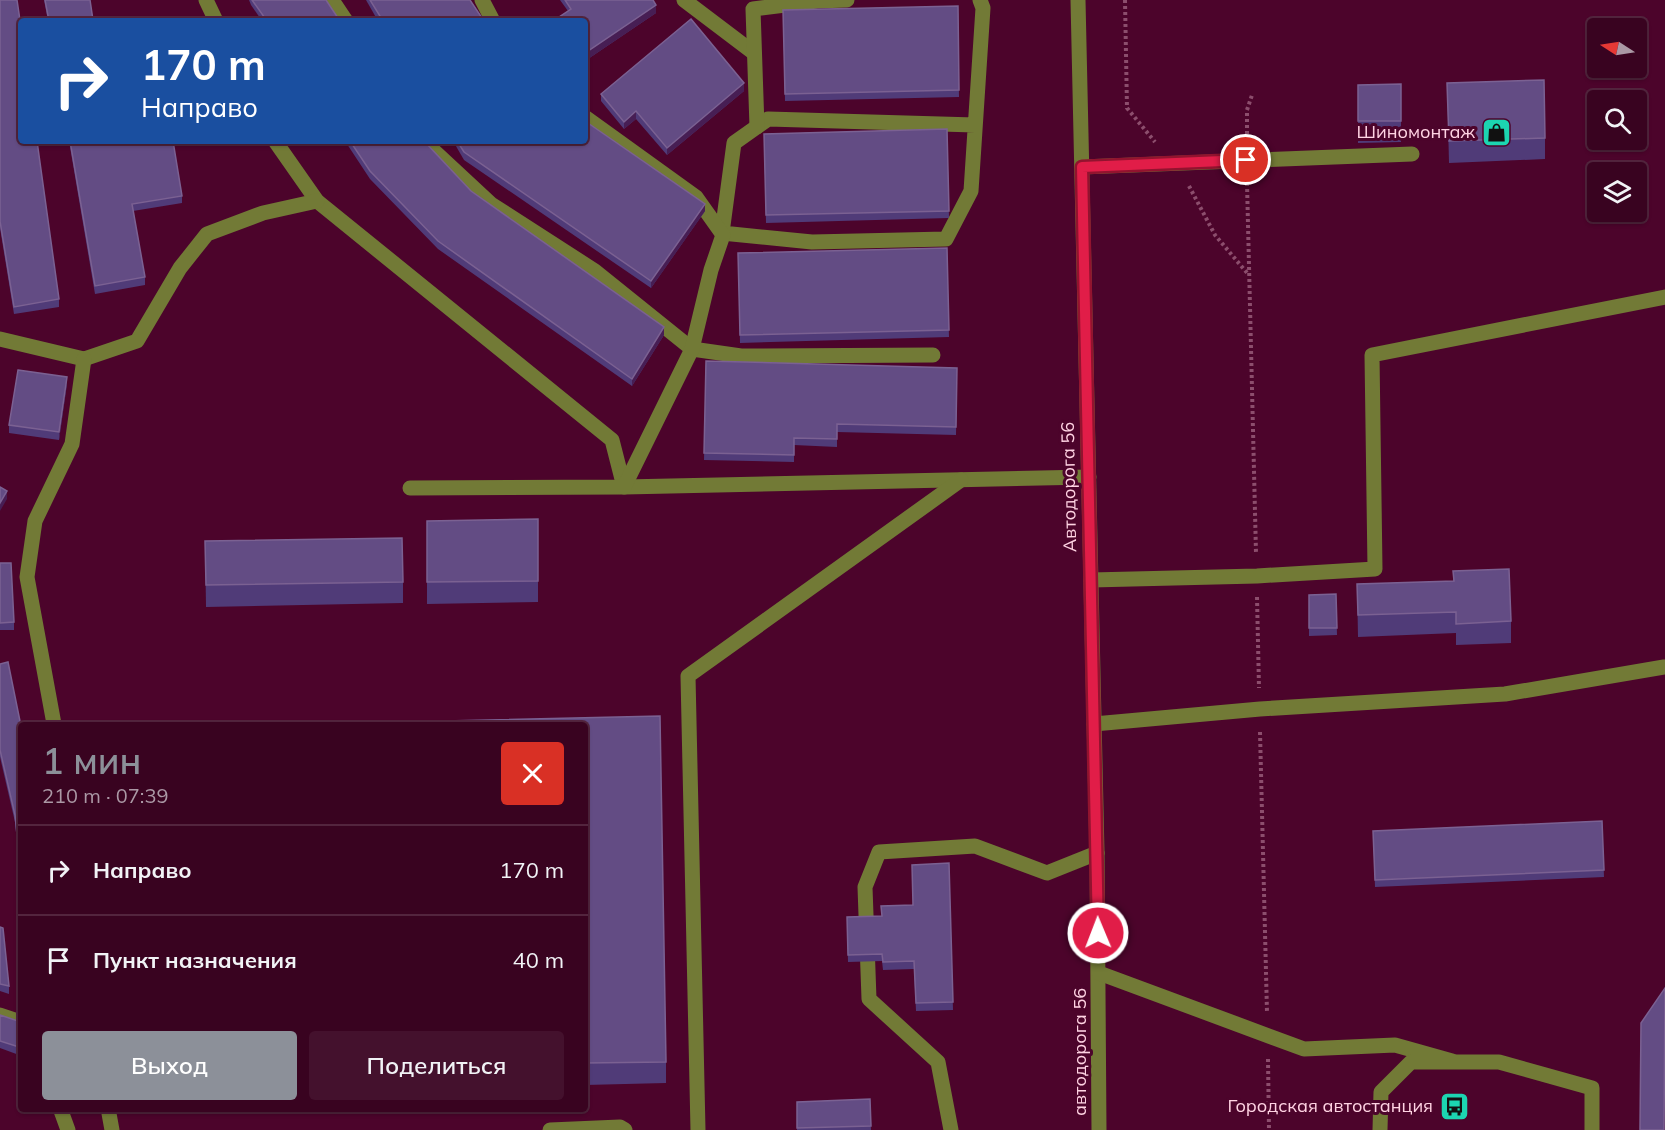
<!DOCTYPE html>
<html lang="ru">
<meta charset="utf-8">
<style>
body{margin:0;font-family:Mulish,sans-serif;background:#44112d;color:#f1f3f6;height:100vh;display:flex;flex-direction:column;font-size:22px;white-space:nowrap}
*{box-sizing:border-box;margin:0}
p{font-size:20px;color:#ab98a5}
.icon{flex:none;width:33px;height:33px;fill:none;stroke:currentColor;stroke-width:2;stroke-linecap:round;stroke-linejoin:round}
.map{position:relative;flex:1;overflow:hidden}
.sheet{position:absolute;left:18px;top:722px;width:570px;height:390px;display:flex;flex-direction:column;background:#390320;border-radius:6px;box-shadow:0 2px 4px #0004,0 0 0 2px #53253e}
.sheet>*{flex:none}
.banner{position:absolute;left:18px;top:18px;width:570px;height:126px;border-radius:6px;box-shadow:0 2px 4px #0004,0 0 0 2px #53253e;background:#1a4fa0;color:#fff;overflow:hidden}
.needle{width:39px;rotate:282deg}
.fabs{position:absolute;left:1587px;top:18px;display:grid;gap:12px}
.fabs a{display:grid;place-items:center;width:60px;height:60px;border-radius:6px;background:#390320;box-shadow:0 2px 4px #0004,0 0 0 2px #53253e;font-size:30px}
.pin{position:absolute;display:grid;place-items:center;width:51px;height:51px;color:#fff;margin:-26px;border:3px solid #fff;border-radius:50%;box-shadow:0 2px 6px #0007}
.me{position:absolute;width:66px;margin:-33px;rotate:359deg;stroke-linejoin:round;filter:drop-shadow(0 0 4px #0008)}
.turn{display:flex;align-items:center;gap:21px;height:126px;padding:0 24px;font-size:27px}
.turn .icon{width:78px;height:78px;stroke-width:2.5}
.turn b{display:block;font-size:42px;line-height:51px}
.round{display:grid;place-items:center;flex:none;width:63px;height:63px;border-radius:6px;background:#44112d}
.summary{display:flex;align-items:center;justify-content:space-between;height:102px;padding:0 24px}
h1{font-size:36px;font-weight:600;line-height:45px;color:#8c9099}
.action{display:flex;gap:12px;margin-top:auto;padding:12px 24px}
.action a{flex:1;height:69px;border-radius:6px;background:#8c9099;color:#fff;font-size:24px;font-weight:600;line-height:69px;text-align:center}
.action a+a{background:#44112d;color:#f1f3f6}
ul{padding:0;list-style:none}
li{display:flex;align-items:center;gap:18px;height:90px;padding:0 24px;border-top:2px solid #53253e}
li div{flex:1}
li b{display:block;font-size:22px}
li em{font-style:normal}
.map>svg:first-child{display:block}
</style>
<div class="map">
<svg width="1665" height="1130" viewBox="0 0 1665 1130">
<rect width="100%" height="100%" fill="#4c042b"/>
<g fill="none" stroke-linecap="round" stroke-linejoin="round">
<g stroke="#8c4e6d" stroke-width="4" stroke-dasharray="3 3" stroke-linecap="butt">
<path d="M1125,0L1127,108L1155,142"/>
<path d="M1247,140V110L1252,95"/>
<path d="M1247,183L1256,553"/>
<path d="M1189,186L1215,235L1248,274"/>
<path d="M1257,597L1259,688"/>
<path d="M1260,732L1267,1012"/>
<path d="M1268,1059L1269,1130"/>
</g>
<g stroke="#727a36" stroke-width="15">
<path d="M206,0L216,21"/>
<path d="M332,0L346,21"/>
<path d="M482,0L493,21"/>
<path d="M684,0L754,53"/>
<path d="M1078,0L1097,853L1099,1130"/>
<path d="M975,125L768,119L734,143L722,233L812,242L946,239L971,191L983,8L980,0"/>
<path d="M757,127L753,9L817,1L847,0"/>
<path d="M275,141L317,201L612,440L624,487L1089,477"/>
<path d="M427,141L434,151L491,204L595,271L692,349L741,356L933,355"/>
<path d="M1082,167L1412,154"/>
<path d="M0,339L84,359L137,341L180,268L207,234L263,213L317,201"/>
<path d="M410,488L624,487L692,349L711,270L723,235L696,197L585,117"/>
<path d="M1091,580L1257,576L1375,569L1372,355L1665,297"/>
<path d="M54,724L27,577L35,521L72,444L84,359"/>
<path d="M1094,724L1260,709L1505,694L1664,667"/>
<path d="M1099,973L1304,1049L1395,1045L1452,1061"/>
<path d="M0,1015L21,1022"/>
<path d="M60,1108L68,1130"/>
<path d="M108,1108L112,1130"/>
<path d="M550,1130L620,1127L625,1130"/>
<path d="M698,1130L688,676L961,480"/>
<path d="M951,1130L938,1062L869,999L865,887L879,852L975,846L1047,873L1097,853"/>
<path d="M1380,1130L1381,1092L1411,1062H1499L1592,1088V1130"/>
</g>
</g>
<g fill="#503b78">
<path d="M0,0L59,299V307L14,314L0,228Z"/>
<path d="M44,0H90L93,20L102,21H48Z"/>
<path d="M249,0H326L340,21H262L251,5Z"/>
<path d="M366,0H470L484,21H378Z"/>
<path d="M560,0H653L656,13L585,61V21L568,11Z"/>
<path d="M958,6L959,97L785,101L783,10Z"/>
<path d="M1447,83L1545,138V159L1449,163Z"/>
<path d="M1401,84V142L1358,143V85Z"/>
<path d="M744,91L667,155L636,119L624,129L601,101V94Z"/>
<path d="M947,129L949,218L766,223L764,134Z"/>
<path d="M69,141H173L182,196V203L133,211L145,277V285L95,294Z"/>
<path d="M345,141H424L471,191L664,335L632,386L438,249L370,179Z"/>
<path d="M453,141H585L705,211L651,288L464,160Z"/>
<path d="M947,248L949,337L740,343L738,253Z"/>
<path d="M706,361L957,368L956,435L837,432V447L794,445V462L704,460Z"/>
<path d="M67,384L59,440L9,433V425Z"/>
<path d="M538,519V602L427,604V521Z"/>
<path d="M205,541L403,582V603L206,607Z"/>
<path d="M0,563L14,622V630H0Z"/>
<path d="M1453,571L1511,621V643L1456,645V633L1358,637L1357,584L1453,581Z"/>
<path d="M1336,594L1337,635L1309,636V595Z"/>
<path d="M0,664L21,726V882L15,822L0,757Z"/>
<path d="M585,724L666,1062V1083L585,1085Z"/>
<path d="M1602,821L1604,877L1375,887L1373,831Z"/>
<path d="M949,863L953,1010L916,1011L914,969L883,970L882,961L848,962L847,917L881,916L912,905Z"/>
<path d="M0,927L9,986V994L0,991Z"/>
<path d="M0,1015L21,1022L19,1055L0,1048Z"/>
<path d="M870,1099L871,1130H797V1102Z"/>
</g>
<g fill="#471e54">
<path d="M656,5V13L585,61V53Z"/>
<path d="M744,83V91L667,155V148Z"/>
<path d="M636,111V119L624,129V122Z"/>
<path d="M705,204V211L651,288V281Z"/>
<path d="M664,327V335L632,386V379Z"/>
<path d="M67,377V384L59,440V432Z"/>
<path d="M7,491V499L0,511V503Z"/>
</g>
<g fill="#634c84" stroke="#7b6192" stroke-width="1.5">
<path d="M0,0H17L21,27V141H37L59,299L14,307L0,221Z"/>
<path d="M45,0H90L93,20L102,18V21H49Z"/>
<path d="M252,0H326L340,21H267Z"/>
<path d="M370,0H470L484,21H383Z"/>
<path d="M565,0H653L656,5L585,53V21H553L571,9Z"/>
<path d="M958,6L959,90L785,94L783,10Z"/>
<path d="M691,19L744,83L667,148L636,111L624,122L601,94Z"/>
<path d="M1544,80L1545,138L1449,141L1447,83Z"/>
<path d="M1401,84V121H1358V85Z"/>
<path d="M585,121L705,204L651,281L464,152L457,141H585Z"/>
<path d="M947,129L949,211L766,215L764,134Z"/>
<path d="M70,141H173L182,196L132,204L145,277L95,286Z"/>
<path d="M350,141H424L471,191L664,327L632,379L438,241L370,171Z"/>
<path d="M947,248L949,330L740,335L738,253Z"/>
<path d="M706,361L957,368L956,427L837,424V439L794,438V455L704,453Z"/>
<path d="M18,370L67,377L59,432L9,425Z"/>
<path d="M0,487L7,491L0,503Z"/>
<path d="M538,519V581L427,582V521Z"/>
<path d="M402,538L403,582L206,585L205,541Z"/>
<path d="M0,563H11L14,622L0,623Z"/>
<path d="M1509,569L1511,621L1456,624V612L1358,615L1357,584L1454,581L1453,571Z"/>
<path d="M1336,594L1337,628H1309V595Z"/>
<path d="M8,662L21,726V875L15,815L0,750V664Z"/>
<path d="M660,716L666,1062L585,1063V724H313Z"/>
<path d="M1602,821L1604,870L1375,880L1373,831Z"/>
<path d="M949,863L953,1002L916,1003L914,961L883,962L882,954L848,955L847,917L882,916L881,906L913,905L912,865Z"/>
<path d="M0,927L3,928L9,986L0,984Z"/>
<path d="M1665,988L1664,1130H1640L1641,1023Z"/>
<path d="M0,1015L21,1022V1034L19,1047L0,1041Z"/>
<path d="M870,1099L871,1126L797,1128V1102Z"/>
</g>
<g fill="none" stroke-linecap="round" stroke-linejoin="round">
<defs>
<path id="route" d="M1098,933L1082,167L1246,160"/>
</defs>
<use href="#route" stroke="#92132f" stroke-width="15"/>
<use href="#route" stroke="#e11d48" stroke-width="10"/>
</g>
<defs>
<symbol id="shop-square" viewBox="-11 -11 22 22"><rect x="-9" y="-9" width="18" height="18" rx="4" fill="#1cd5b1" stroke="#4c042b"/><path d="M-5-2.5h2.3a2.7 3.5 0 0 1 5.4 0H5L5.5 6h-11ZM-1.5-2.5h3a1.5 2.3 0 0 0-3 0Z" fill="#111"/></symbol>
<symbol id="bus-square" viewBox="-11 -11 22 22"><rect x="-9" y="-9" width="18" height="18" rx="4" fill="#1cd5b1" stroke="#4c042b"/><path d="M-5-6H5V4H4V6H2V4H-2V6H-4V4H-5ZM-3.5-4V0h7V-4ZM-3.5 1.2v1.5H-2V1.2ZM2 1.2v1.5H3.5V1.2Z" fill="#111"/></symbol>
</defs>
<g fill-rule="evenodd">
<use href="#shop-square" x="1480" y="116" width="33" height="33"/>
<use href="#bus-square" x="1438" y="1090" width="33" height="33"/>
</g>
<g text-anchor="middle" stroke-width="6" stroke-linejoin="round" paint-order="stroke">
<g font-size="18" fill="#ffd3e3" stroke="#4c042b" text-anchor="end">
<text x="1475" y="138">Шиномонтаж</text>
<text x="1433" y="1112">Городская автостанция</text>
</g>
<g font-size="18" fill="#ffd3e3" stroke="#4c042b">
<text transform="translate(1069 487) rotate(-91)" y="6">Автодорога 56</text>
<text transform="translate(1080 1052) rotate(-90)" y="6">автодорога 56</text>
</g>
</g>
</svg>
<div class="fabs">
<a><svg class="needle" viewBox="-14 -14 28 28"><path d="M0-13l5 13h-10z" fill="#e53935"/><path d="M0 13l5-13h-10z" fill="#ab98a5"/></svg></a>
<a><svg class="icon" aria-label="search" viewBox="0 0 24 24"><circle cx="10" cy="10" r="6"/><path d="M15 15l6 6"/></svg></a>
<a><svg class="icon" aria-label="layers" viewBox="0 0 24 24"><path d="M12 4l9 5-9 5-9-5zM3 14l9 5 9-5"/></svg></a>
</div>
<div class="pin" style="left:1246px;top:160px;background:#d93025"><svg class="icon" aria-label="arrive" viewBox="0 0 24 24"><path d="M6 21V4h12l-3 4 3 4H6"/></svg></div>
<svg class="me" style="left:1098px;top:933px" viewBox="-20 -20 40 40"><circle r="17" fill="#e11d48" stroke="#fff" stroke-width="3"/><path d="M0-11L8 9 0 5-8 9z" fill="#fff"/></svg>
<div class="banner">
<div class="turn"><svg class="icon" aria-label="right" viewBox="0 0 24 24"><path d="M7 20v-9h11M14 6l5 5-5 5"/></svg><div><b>170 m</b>Направо</div></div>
</div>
<section class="sheet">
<div class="summary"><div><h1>1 мин</h1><p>210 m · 07:39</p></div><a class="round" style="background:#d93025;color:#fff"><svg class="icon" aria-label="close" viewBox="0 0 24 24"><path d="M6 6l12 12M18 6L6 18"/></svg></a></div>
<ul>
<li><svg class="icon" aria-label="right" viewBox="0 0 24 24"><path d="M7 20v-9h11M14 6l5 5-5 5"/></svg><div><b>Направо</b></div><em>170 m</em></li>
<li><svg class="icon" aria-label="arrive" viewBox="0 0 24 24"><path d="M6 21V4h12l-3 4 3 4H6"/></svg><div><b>Пункт назначения</b></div><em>40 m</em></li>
</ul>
<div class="action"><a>Выход</a><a>Поделиться</a></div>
</section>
</div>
